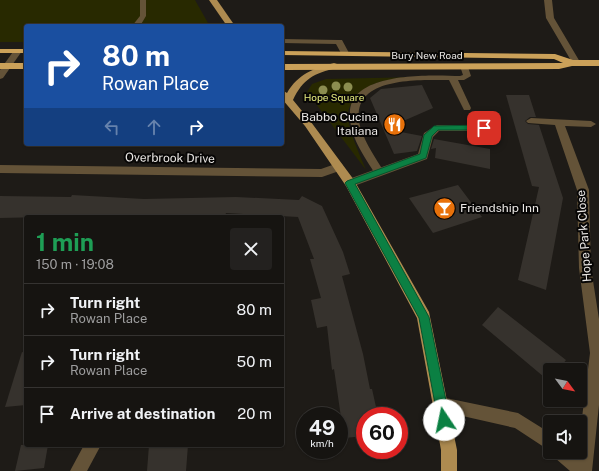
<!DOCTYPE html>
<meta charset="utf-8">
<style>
body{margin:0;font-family:"Public Sans",sans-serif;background:#23211f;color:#f1f3f6;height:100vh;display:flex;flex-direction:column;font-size:15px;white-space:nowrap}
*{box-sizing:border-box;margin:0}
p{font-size:13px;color:#9e9e9f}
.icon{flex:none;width:22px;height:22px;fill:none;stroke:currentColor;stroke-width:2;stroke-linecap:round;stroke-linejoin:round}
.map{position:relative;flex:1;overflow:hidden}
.side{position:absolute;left:24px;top:215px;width:260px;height:232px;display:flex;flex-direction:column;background:#161411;border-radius:4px;box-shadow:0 1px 3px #0004,0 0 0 1px #353331}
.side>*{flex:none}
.banner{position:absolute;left:24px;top:24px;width:260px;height:122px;border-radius:4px;box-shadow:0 1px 3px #0004,0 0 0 1px #353331;background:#1a4fa0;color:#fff;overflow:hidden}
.needle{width:26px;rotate:122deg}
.fabs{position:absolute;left:543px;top:363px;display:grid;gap:8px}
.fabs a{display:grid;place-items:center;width:44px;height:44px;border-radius:4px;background:#161411;box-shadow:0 1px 3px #0004,0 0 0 1px #353331;font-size:20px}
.speed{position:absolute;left:296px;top:407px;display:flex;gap:8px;font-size:20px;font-weight:700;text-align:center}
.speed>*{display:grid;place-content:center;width:52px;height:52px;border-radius:50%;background:#161411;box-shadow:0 1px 3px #0004,0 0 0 1px #353331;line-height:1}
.speed small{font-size:10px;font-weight:400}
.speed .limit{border:6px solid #d22;background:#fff;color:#111}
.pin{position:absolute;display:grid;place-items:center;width:34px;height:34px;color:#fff;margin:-17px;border-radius:8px;box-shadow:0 2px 6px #0006}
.me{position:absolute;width:44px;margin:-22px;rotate:349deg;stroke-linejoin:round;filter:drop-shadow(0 0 3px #0008)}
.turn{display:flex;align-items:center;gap:14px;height:84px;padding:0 12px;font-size:18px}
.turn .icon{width:52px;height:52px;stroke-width:2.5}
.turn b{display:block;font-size:28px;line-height:34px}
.lanes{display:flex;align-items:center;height:38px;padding:0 12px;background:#0003;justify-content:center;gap:20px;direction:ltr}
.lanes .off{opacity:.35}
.round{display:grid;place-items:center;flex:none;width:42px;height:42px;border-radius:4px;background:#23211f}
.overview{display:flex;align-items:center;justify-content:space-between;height:68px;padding:0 12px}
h1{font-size:24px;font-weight:700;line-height:30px;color:#1e9e55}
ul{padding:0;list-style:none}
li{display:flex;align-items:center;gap:12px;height:52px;padding:0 12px;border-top:1px solid #353331}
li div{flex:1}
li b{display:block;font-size:15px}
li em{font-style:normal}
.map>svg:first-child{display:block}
</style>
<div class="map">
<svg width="599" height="471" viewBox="0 0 599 471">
<rect width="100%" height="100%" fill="#1e1b17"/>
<g fill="#282900">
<path d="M0,0H195L208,23V26H26V42H0Z"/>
<path d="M420,77C395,79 369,78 353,101C350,105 347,112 348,118C351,136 359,153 366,170L307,92L312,84L326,79Z"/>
</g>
<g fill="#36322d">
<path d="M422,85L433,108L385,129L422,136L417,151L394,154L370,98L381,89Z"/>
<path d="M506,95H529L536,117H530L525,121L528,124L539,125L563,198L546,290L518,280L539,187L532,186Z"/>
<path d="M434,139L490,149V169L435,158L436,148L431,149Z"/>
<path d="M458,185L482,217L433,233L409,198Z"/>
<path d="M72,195L144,199L236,197L299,200L302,196L322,206L343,252L350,274L342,276L363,354L370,389H372L378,416H365V436L344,438L334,369L332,370L327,326L317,328L311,300L321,298L310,259H314L298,217L226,213L225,216L172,215V217H101L46,214L44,217L0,218V196L71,197Z"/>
<path d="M498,307L566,360L558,370H550V382L482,325Z"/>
<path d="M22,352L26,353V405L5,407Z"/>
<path d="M21,445H48L44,468L15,471Z"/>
<path d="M149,445H188L186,471H147Z"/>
</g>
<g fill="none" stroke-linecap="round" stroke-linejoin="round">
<g fill="#645338" fill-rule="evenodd">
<path d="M140,0H146V16L140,26H132L140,16Z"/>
<path d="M282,39L339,40H342L349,53L345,55H342L336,44L282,43Z"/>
<path d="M461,64H467L471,76L464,80H458L471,108L470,110H464L449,80C417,80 345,76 361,129C366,145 376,158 384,172L379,176L376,175C364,156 349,136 350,113C350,71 432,75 460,76L463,75L460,66Z"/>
</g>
<g fill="#645338" fill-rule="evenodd">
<path d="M544,0H552L554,18L580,62L579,64H573L546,18Z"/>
<path d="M15,49H21L22,51L3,78L0,79V70Z"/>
<path d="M531,118L591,121L596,124L591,127L565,126L589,190L591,268L599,319V405L592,471H570L555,458L553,452H574L577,455L578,452H580V434L590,353L579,268L577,190L555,125L528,123L526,121Z"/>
<path d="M437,125H484L489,128L484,131H439L433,137L427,159L354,186H346L345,183L346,180L418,154L424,133Z"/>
<path d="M338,163L342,164L343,167L342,170L322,177L0,173V165L321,169Z"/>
<path d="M441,397L518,413L550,433V451L515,428L436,410L433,405L436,400Z"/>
<path d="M84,445H101L87,471H70Z"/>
</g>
<g fill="#ae8b50" fill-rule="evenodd">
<path d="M209,0H217L235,26H227Z"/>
<path d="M334,63L337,64L338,66L337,68C314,73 303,79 293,100L311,122L354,180L429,312L457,450V471H441V450L417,318L346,186L305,126L282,99V90L287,93C298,74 314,68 334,63Z"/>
</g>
<g fill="#cba159" fill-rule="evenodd">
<rect x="0" y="49" width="26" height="4"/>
<path d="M282,51L555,54L573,60H599V66H572L559,69L282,70V64L563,63L554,59L282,55Z"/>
<rect x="0" y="63" width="26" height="6"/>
</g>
</g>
<g fill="#8b8d50">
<circle cx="336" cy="86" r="4.5"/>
<circle cx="348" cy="87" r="4.5"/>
<circle cx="323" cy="90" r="4.5"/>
</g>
<path fill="#0b8043" stroke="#07532c" d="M484,125L487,126V130H438L432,136L426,158L355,184L429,317L450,420L448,425L444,426L439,425L438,420L419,318L345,183L347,181L420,154L424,135L434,126Z"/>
<defs>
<symbol id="restaurant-disc" viewBox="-11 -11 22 22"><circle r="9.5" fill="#e8710a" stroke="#070605"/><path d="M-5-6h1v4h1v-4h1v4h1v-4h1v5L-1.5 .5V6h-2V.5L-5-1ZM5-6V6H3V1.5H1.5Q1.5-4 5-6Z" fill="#fff"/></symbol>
<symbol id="bar-disc" viewBox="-11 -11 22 22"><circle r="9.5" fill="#e8710a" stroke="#070605"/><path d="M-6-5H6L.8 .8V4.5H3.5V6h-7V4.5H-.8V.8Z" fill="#fff"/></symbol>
</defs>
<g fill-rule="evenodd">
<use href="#restaurant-disc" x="382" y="112" width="25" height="25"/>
<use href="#bar-disc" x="432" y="196" width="25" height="25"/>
</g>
<g text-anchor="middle" stroke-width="4" stroke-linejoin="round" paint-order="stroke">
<g font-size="10" fill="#eae7e4" stroke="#070605">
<text x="427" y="59">Bury New Road</text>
</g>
<g font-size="10" fill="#e5eb7e" stroke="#070605">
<text x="334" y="101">Hope Square</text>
</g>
<g font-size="12" fill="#eae7e4" stroke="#070605" text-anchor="end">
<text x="378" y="121">Babbo Cucina<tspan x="378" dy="14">Italiana</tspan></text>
<text x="460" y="212" text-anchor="start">Friendship Inn</text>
</g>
<g font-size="12" fill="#eae7e4" stroke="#070605">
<text transform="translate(170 158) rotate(1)" y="4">Overbrook Drive</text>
<text transform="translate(584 236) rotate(-94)" y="4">Hope Park Close</text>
</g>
</g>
</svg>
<div class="fabs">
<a><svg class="needle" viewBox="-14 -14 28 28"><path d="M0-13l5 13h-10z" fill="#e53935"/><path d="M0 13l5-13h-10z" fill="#9e9e9f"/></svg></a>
<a><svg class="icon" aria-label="sound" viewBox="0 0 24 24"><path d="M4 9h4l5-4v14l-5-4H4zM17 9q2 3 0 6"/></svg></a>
</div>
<div class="speed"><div>49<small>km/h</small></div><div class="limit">60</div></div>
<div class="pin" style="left:484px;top:128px;background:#d93025"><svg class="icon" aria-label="arrive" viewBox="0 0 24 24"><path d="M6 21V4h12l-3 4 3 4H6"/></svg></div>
<svg class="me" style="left:444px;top:420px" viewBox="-20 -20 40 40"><circle r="19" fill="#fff"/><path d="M0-13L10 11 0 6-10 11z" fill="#0b8043"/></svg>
<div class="banner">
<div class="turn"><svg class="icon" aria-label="right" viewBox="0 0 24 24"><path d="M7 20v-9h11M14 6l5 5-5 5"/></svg><div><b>80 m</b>Rowan Place</div></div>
<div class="lanes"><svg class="icon off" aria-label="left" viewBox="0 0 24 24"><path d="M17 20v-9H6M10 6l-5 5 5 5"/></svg><svg class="icon off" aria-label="ahead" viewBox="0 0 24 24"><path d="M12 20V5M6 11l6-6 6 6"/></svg><svg class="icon" aria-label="right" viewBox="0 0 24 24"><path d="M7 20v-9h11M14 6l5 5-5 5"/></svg></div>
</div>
<section class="side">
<div class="overview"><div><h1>1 min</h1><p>150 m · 19:08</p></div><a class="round"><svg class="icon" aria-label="close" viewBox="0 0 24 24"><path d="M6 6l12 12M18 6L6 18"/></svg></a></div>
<ul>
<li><svg class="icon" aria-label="right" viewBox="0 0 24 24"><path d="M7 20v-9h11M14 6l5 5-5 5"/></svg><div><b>Turn right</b><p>Rowan Place</p></div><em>80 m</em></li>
<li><svg class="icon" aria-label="right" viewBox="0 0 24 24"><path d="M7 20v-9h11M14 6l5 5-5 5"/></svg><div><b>Turn right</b><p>Rowan Place</p></div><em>50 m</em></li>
<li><svg class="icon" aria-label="arrive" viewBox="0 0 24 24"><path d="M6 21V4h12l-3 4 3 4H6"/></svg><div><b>Arrive at destination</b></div><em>20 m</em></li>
</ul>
</section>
</div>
